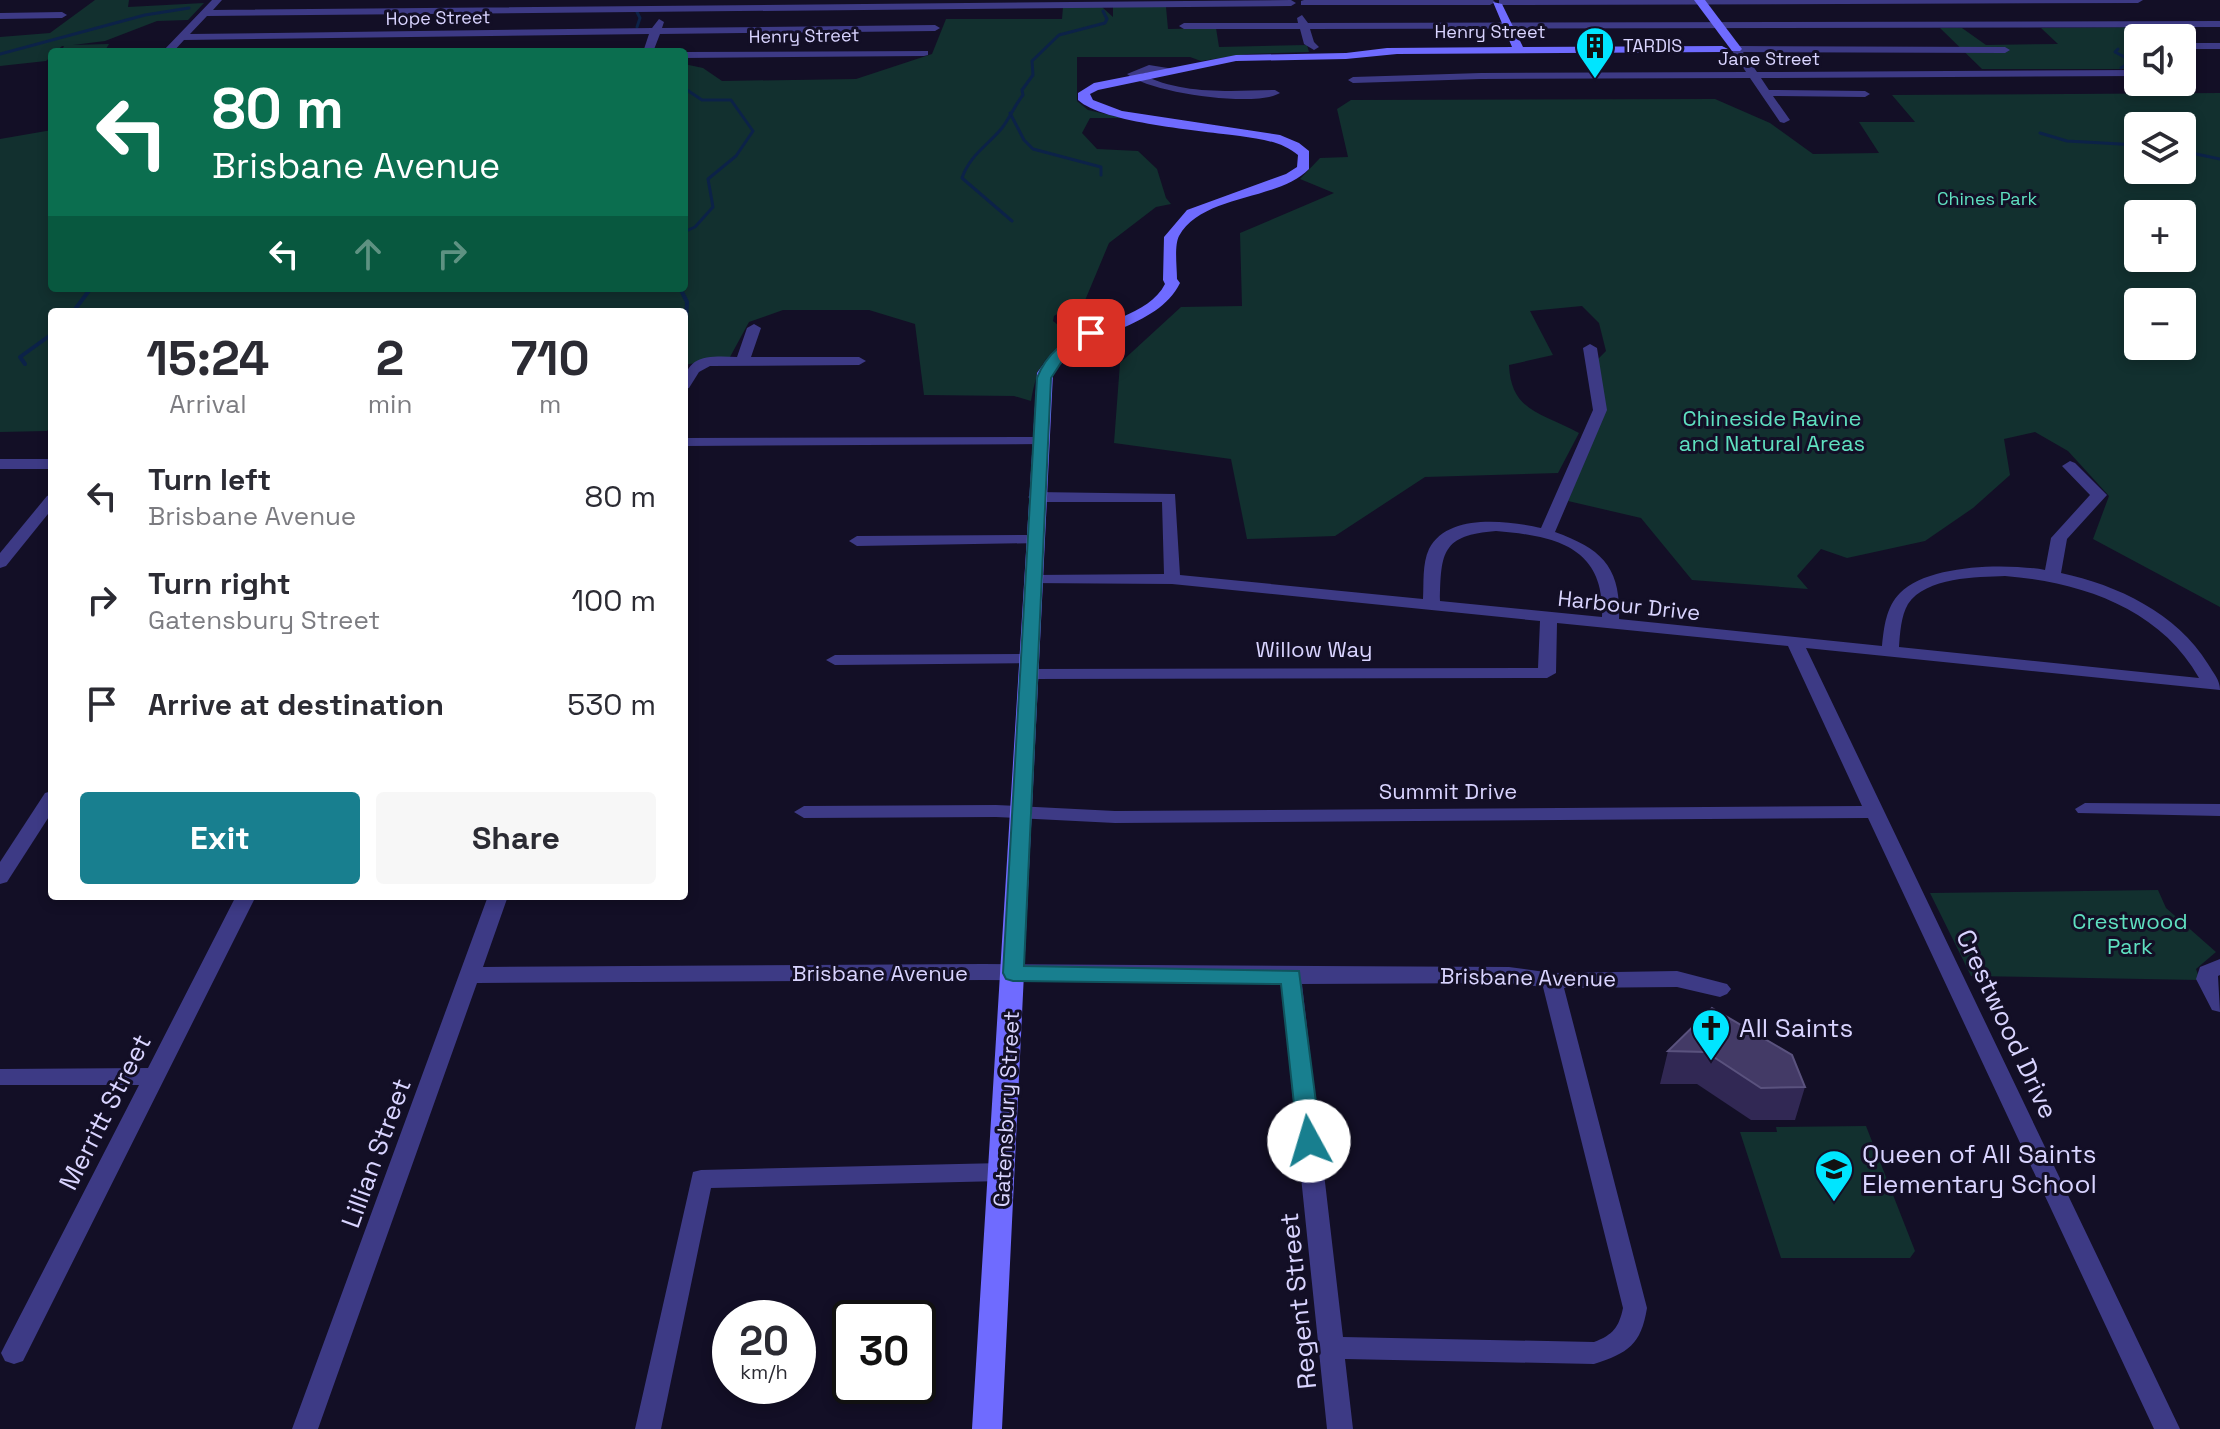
<!DOCTYPE html>
<meta charset="utf-8">
<style>
body{margin:0;font-family:"Space Grotesk",sans-serif;background:#f7f7f7;color:#2b2b33;height:100vh;display:flex;flex-direction:column;font-size:30px;white-space:nowrap}
*{box-sizing:border-box;margin:0}
p{font-size:26px;color:#7c7c81}
.icon{flex:none;width:44px;height:44px;fill:none;stroke:currentColor;stroke-width:2;stroke-linecap:round;stroke-linejoin:round}
.map{position:relative;flex:1;overflow:hidden}
.sheet{position:absolute;left:48px;top:308px;width:640px;height:592px;display:flex;flex-direction:column;background:#fff;border-radius:8px;box-shadow:0 4px 12px #0003}
.sheet>*{flex:none}
.top-card{position:absolute;left:48px;top:48px;width:640px;height:244px;border-radius:8px;box-shadow:0 4px 12px #0003;background:#0b6e4f;color:#fff;overflow:hidden}
.fabs{position:absolute;left:2124px;top:24px;display:grid;gap:16px}
.fabs a{display:grid;place-items:center;width:72px;height:72px;border-radius:8px;background:#fff;box-shadow:0 4px 12px #0003;font-size:40px}
.speed{position:absolute;left:712px;top:1300px;display:flex;gap:16px;font-size:40px;font-weight:700;text-align:center}
.speed>*{display:grid;place-content:center;width:104px;height:104px;border-radius:50%;background:#fff;box-shadow:0 4px 12px #0003;line-height:1}
.speed small{font-size:20px;font-weight:400}
.speed .limit{border:4px solid #111;border-radius:12px;background:#fff;color:#111}
.pin{position:absolute;display:grid;place-items:center;width:68px;height:68px;color:#fff;margin:-34px;border-radius:16px;box-shadow:0 4px 12px #0006}
.me{position:absolute;width:88px;margin:-44px;rotate:354deg;stroke-linejoin:round;filter:drop-shadow(0 0 6px #0008)}
.turn{display:flex;align-items:center;gap:28px;height:168px;padding:0 32px;font-size:36px}
.turn .icon{width:104px;height:104px;stroke-width:2.5}
.turn b{display:block;font-size:56px;line-height:68px}
.lanes{display:flex;align-items:center;height:76px;padding:0 32px;background:#0003;justify-content:center;gap:40px;direction:ltr}
.lanes .off{opacity:.35}
.eta{display:flex;justify-content:space-evenly;align-items:center;height:136px;text-align:center}
.eta b{font-size:48px;font-weight:800;line-height:56px}
.action{display:flex;gap:16px;margin-top:auto;padding:16px 32px}
.action a{flex:1;height:92px;border-radius:8px;background:#187f8f;color:#fff;font-size:32px;font-weight:800;line-height:92px;text-align:center}
.action a+a{background:#f7f7f7;color:#2b2b33}
ul{padding:0;list-style:none}
li{display:flex;align-items:center;gap:24px;height:104px;padding:0 32px}
li div{flex:1}
li b{display:block;font-size:30px}
li em{font-style:normal}
.map>svg:first-child{display:block}
</style>
<div class="map">
<svg width="2220" height="1429" viewBox="0 0 2220 1429">
<rect width="100%" height="100%" fill="#130f26"/>
<g fill="#12302f" fill-rule="evenodd">
<path d="M95,0H129L128,7L204,3L188,20L157,21L105,41L73,45L109,44L104,52H61L64,46H62L46,61L0,66V37L50,33Z"/>
<path d="M1063,7H1102L1113,17V7H1166L1168,29L1216,28L1219,47L1307,45L1309,52L1248,54L1201,61L1190,57H1077V101L1088,110L1123,118H1090L1082,133L1097,149L1138,151L1157,169L1166,198L1171,204L1156,207L1109,243L1081,310H1064L1054,316L1053,321L1072,336C1044,356 1037,367 1031,401L1014,396L924,395L915,324L869,310H783L749,322L730,357L684,365V312H52V425L47,431L0,432V139L52,130V288H684V64L703,68L722,81L856,79L932,54L946,19H1062Z"/>
<path d="M2149,27L2162,38H2138V69H1982L1940,28H1962L1986,45L2058,44L2041,28Z"/>
<path d="M2220,93V607L2093,539L2109,496L2068,451L2035,432L2004,439L2010,475L1973,508L1925,541L1847,558L1821,549L1797,576L1808,589L1692,580L1641,518L1568,501L1603,414L1596,361L1606,351L1599,323L1582,306L1530,311L1553,355L1509,365C1511,412 1542,413 1579,433L1558,473L1425,477L1335,536L1247,539L1231,459L1114,443L1120,363L1181,307L1242,306L1240,233L1334,193L1300,179L1320,158L1348,157L1337,109L1351,100L1715,99L1770,123L1813,154L1879,153L1859,122H1915L1892,95ZM2138,126H2182V170H2138ZM2138,214H2182V258H2138ZM2138,302H2182V346H2138Z"/>
<path d="M2158,890L2166,908L2216,952L2196,969L2200,980L1971,976L1930,893Z"/>
<path d="M1866,1126L1915,1251L1910,1258H1781L1740,1132H1777L1776,1127Z"/>
</g>
<g fill="none" stroke-linecap="round" stroke-linejoin="round">
<g stroke="#0c2248" stroke-width="3">
<path d="M637,12L640,18L637,27"/>
<path d="M2118,49L2115,52L2132,61L2121,68"/>
<path d="M0,54L145,15L189,8"/>
<path d="M684,88L702,100H731L753,131L736,156L708,179L713,207L695,227L684,232"/>
<path d="M1010,113L1024,140L1033,149L1101,167V175"/>
<path d="M2040,133L2067,141L2138,145"/>
<path d="M2182,151L2220,159"/>
<path d="M1012,221L962,178C970,155 987,146 1002,128C1010,117 1015,105 1023,95L1022,90L1033,75L1032,61L1059,35L1105,23L1107,19L1103,11"/>
</g>
<g stroke="#0c2248" stroke-width="4">
<path d="M680,288L687,302L686,322"/>
<path d="M73,312L91,288"/>
<path d="M25,364L20,357L52,334"/>
</g>
<g fill="#3d3a85" fill-rule="evenodd">
<path d="M212,0H222L213,10L1291,0L1296,3L1291,6L207,16L190,34L652,28L659,19L664,22L662,28L935,25L940,28L935,31L660,34L653,52H643L649,34L184,40L173,52H162Z"/>
<path d="M1304,0H1493L1495,2L1490,5H1301V1Z"/>
<path d="M1499,0H2143L2138,3L1502,5L1499,4Z"/>
<path d="M0,13L62,12L67,15L62,18L0,19Z"/>
<path d="M1302,15L1308,23L2220,21V27L1310,29L1314,42L1319,47L1314,50L1304,44L1300,29H1184L1179,26L1184,23H1298L1297,18Z"/>
<rect x="2182" y="43" width="38" height="6"/>
<path d="M1736,46L2005,47L2010,50L2005,53L1743,52L1757,72L2138,70V76L1761,78L1769,90L1865,91L1870,94L1865,97L1773,96L1790,120L1784,123L1780,122L1750,78L1481,79L1353,83L1348,80L1353,77L1481,73L1746,72L1731,49Z"/>
<path d="M928,51V55L924,56L684,58V52Z"/>
<path d="M1149,65L1174,69L1175,71C1167,77 1152,70 1141,74C1182,95 1230,91 1275,90L1280,93C1256,108 1150,93 1127,74Z"/>
<path d="M2182,69L2192,70L2193,72L2182,75Z"/>
<path d="M754,324L761,328L751,357H859L866,361L859,365L710,366L699,372L689,388L684,389C684,354 709,356 737,357L747,328Z"/>
<path d="M1590,344L1597,348L1607,410L1555,532C1602,549 1621,567 1619,619L1882,646C1884,627 1886,607 1900,593C1928,564 2007,563 2045,570L2051,538L2090,495L2062,466L2070,461L2075,463L2107,495L2067,539L2061,573C2117,585 2177,613 2208,664C2214,674 2220,680 2220,690L1806,648L2180,1429H2154L1868,818L1115,823L996,817L804,818L794,812L804,806L996,805L1115,811L1862,806L1788,646L1557,623L1556,673L1547,678L1028,679L1019,674L1028,669L1538,668L1540,621L1172,584L1027,583L1025,580L1033,575L1164,574L1162,502H1036L1028,497L1036,492L1175,494L1180,575L1423,599C1424,583 1422,564 1429,549C1448,512 1509,521 1541,528L1593,410L1583,348ZM1496,531C1556,536 1605,547 1602,617L1440,601C1441,552 1442,535 1496,531ZM2005,576C2080,582 2160,608 2199,678L1899,647C1900,633 1901,616 1908,604C1926,577 1977,577 2005,576Z"/>
<path d="M1039,437L1046,441L1044,444L684,446V438Z"/>
<rect x="0" y="459" width="52" height="10"/>
<path d="M52,494V509L6,566L0,568V553L47,496Z"/>
<path d="M1034,535L1040,537L1042,540L1040,543L857,546L849,541L857,536Z"/>
<path d="M1028,654L1034,655L1037,659L1034,663L835,665L826,660L835,655Z"/>
<path d="M52,791V812L7,882L0,884V862L45,793Z"/>
<path d="M2085,803L2220,804V816L2078,813L2075,809Z"/>
<path d="M236,896H256L23,1361L14,1364L5,1361L1,1353L5,1345L139,1085H0V1069L148,1068Z"/>
<path d="M488,896H508L483,967L983,964L1509,967L1552,973L1677,971L1727,984L1731,989L1727,994L1720,997L1677,987L1564,988L1647,1308C1641,1345 1628,1353 1594,1364L1345,1359L1353,1429H1327L1281,983L983,980L477,983L318,1429H292ZM1509,983L1543,987L1623,1308C1619,1327 1613,1335 1594,1342L1343,1337L1302,984Z"/>
<path d="M2220,959V975L2218,976L2220,1012L2212,1010L2196,979L2200,967Z"/>
<path d="M1002,1163L1010,1165L1014,1172L1010,1179L1002,1181L711,1188L661,1429H635L693,1172L701,1170Z"/>
</g>
<g fill="#6f6bff" fill-rule="evenodd">
<path d="M1694,0H1705L1742,49L1740,51H1732Z"/>
<path d="M1493,2L1502,4L1523,47L1722,46L1728,49L1722,52L1397,54L1346,59L1236,61L1098,90L1090,94L1093,100L1122,111L1280,135L1299,143L1309,151V169C1278,201 1202,194 1179,236C1174,246 1177,267 1177,279L1180,283C1157,330 1086,329 1053,373L1002,1429H972L1037,373C1046,360 1055,350 1068,341C1097,322 1149,316 1165,284L1163,280L1164,237L1187,210L1286,174L1297,167L1298,155C1281,141 1260,139 1240,136C1203,131 1103,123 1078,100V93L1094,83L1236,55L1346,53L1387,48L1512,47Z"/>
</g>
</g>
<path fill="#312854" d="M1712,1008L1805,1087L1795,1120H1751L1697,1084H1660L1668,1051Z"/>
<path fill="#433a66" stroke="#5a527e" stroke-width="2" d="M1712,1008L1792,1055L1805,1087L1761,1088L1706,1052L1668,1051Z"/>
<path fill="#187f8f" stroke="#10535d" stroke-width="2" d="M1091,329L1098,333L1096,336L1066,355L1051,378L1024,966L1299,971L1321,1141L1317,1147L1309,1150L1301,1147L1298,1141L1281,984L1013,981L1006,979L1003,973L1037,378C1046,354 1067,337 1091,329Z"/>
<defs>
<symbol id="building-pin" viewBox="-11 -11 22 30"><path d="M0 17L-7.5 6A9.5 9.5 0 1 1 7.5 6Z" fill="#00e5ff" stroke="#130f26"/><path d="M-4-6H4V6H1V3H-1V6H-4ZM-2.5-4.3h1.7v1.8h-1.7ZM.8-4.3h1.7v1.8H.8ZM-2.5-1h1.7V.8h-1.7ZM.8-1h1.7V.8H.8Z" fill="#111"/></symbol>
<symbol id="church-pin" viewBox="-11 -11 22 30"><path d="M0 17L-7.5 6A9.5 9.5 0 1 1 7.5 6Z" fill="#00e5ff" stroke="#130f26"/><path d="M-1.2-6h2.4v3.5h3.3v2.4h-3.3V6h-2.4V-.1h-3.3v-2.4h3.3Z" fill="#111"/></symbol>
<symbol id="school-pin" viewBox="-11 -11 22 30"><path d="M0 17L-7.5 6A9.5 9.5 0 1 1 7.5 6Z" fill="#00e5ff" stroke="#130f26"/><path d="M0-5L7-2L0 1L-7-2ZM-4 1L0 2.5L4 1V4Q0 6-4 4Z" fill="#111"/></symbol>
</defs>
<g fill-rule="evenodd">
<use href="#building-pin" x="1573" y="24" width="44" height="60"/>
<use href="#church-pin" x="1689" y="1006" width="44" height="60"/>
<use href="#school-pin" x="1812" y="1147" width="44" height="60"/>
</g>
<g text-anchor="middle" stroke-width="6" stroke-linejoin="round" paint-order="stroke">
<g font-size="18" fill="#d9d4ff" stroke="#130f26">
<text transform="translate(438 18) rotate(-1)" y="6">Hope Street</text>
<text x="1490" y="38">Henry Street</text>
<text transform="translate(804 36) rotate(-1)" y="6">Henry Street</text>
<text x="1769" y="65">Jane Street</text>
</g>
<g font-size="18" fill="#d9d4ff" stroke="#130f26" text-anchor="start">
<text x="1623" y="52">TARDIS</text>
</g>
<g font-size="18" fill="#5fe0c0" stroke="#130f26">
<text x="1987" y="205">Chines Park</text>
</g>
<g font-size="22" fill="#5fe0c0" stroke="#130f26">
<text x="1772" y="426">Chineside Ravine<tspan x="1772" dy="25">and Natural Areas</tspan></text>
<text x="2130" y="929">Crestwood<tspan x="2130" dy="25">Park</tspan></text>
</g>
<g font-size="22" fill="#d9d4ff" stroke="#130f26">
<text transform="translate(1629 605) rotate(6)" y="8">Harbour Drive</text>
<text x="1314" y="657">Willow Way</text>
<text x="1448" y="799">Summit Drive</text>
<text x="880" y="981">Brisbane Avenue</text>
<text transform="translate(1528 977) rotate(1)" y="8">Brisbane Avenue</text>
<text transform="translate(1006 1109) rotate(-87)" y="8">Gatensbury Street</text>
</g>
<g font-size="26" fill="#d9d4ff" stroke="#130f26">
<text transform="translate(2007 1024) rotate(65)" y="9">Crestwood Drive</text>
<text transform="translate(105 1112) rotate(-63)" y="9">Merritt Street</text>
<text transform="translate(376 1153) rotate(-70)" y="9">Lillian Street</text>
<text transform="translate(1298 1301) rotate(-96)" y="9">Regent Street</text>
</g>
<g font-size="26" fill="#d9d4ff" stroke="#130f26" text-anchor="start">
<text x="1739" y="1037">All Saints</text>
<text x="1862" y="1163">Queen of All Saints<tspan x="1862" dy="30">Elementary School</tspan></text>
</g>
</g>
</svg>
<div class="fabs">
<a><svg class="icon" aria-label="sound" viewBox="0 0 24 24"><path d="M4 9h4l5-4v14l-5-4H4zM17 9q2 3 0 6"/></svg></a>
<a><svg class="icon" aria-label="layers" viewBox="0 0 24 24"><path d="M12 4l9 5-9 5-9-5zM3 14l9 5 9-5"/></svg></a>
<a>+</a>
<a>−</a>
</div>
<div class="speed"><div>20<small>km/h</small></div><div class="limit">30</div></div>
<div class="pin" style="left:1091px;top:333px;background:#d93025"><svg class="icon" aria-label="arrive" viewBox="0 0 24 24"><path d="M6 21V4h12l-3 4 3 4H6"/></svg></div>
<svg class="me" style="left:1309px;top:1141px" viewBox="-20 -20 40 40"><circle r="19" fill="#fff"/><path d="M0-13L10 11 0 6-10 11z" fill="#187f8f"/></svg>
<div class="top-card">
<div class="turn"><svg class="icon" aria-label="left" viewBox="0 0 24 24"><path d="M17 20v-9H6M10 6l-5 5 5 5"/></svg><div><b>80 m</b>Brisbane Avenue</div></div>
<div class="lanes"><svg class="icon" aria-label="left" viewBox="0 0 24 24"><path d="M17 20v-9H6M10 6l-5 5 5 5"/></svg><svg class="icon off" aria-label="ahead" viewBox="0 0 24 24"><path d="M12 20V5M6 11l6-6 6 6"/></svg><svg class="icon off" aria-label="right" viewBox="0 0 24 24"><path d="M7 20v-9h11M14 6l5 5-5 5"/></svg></div>
</div>
<section class="sheet">
<div class="eta">
<div><b>15:24</b><p>Arrival</p></div>
<div><b>2</b><p>min</p></div>
<div><b>710</b><p>m</p></div>
</div>
<ul>
<li><svg class="icon" aria-label="left" viewBox="0 0 24 24"><path d="M17 20v-9H6M10 6l-5 5 5 5"/></svg><div><b>Turn left</b><p>Brisbane Avenue</p></div><em>80 m</em></li>
<li><svg class="icon" aria-label="right" viewBox="0 0 24 24"><path d="M7 20v-9h11M14 6l5 5-5 5"/></svg><div><b>Turn right</b><p>Gatensbury Street</p></div><em>100 m</em></li>
<li><svg class="icon" aria-label="arrive" viewBox="0 0 24 24"><path d="M6 21V4h12l-3 4 3 4H6"/></svg><div><b>Arrive at destination</b></div><em>530 m</em></li>
</ul>
<div class="action"><a>Exit</a><a>Share</a></div>
</section>
</div>
